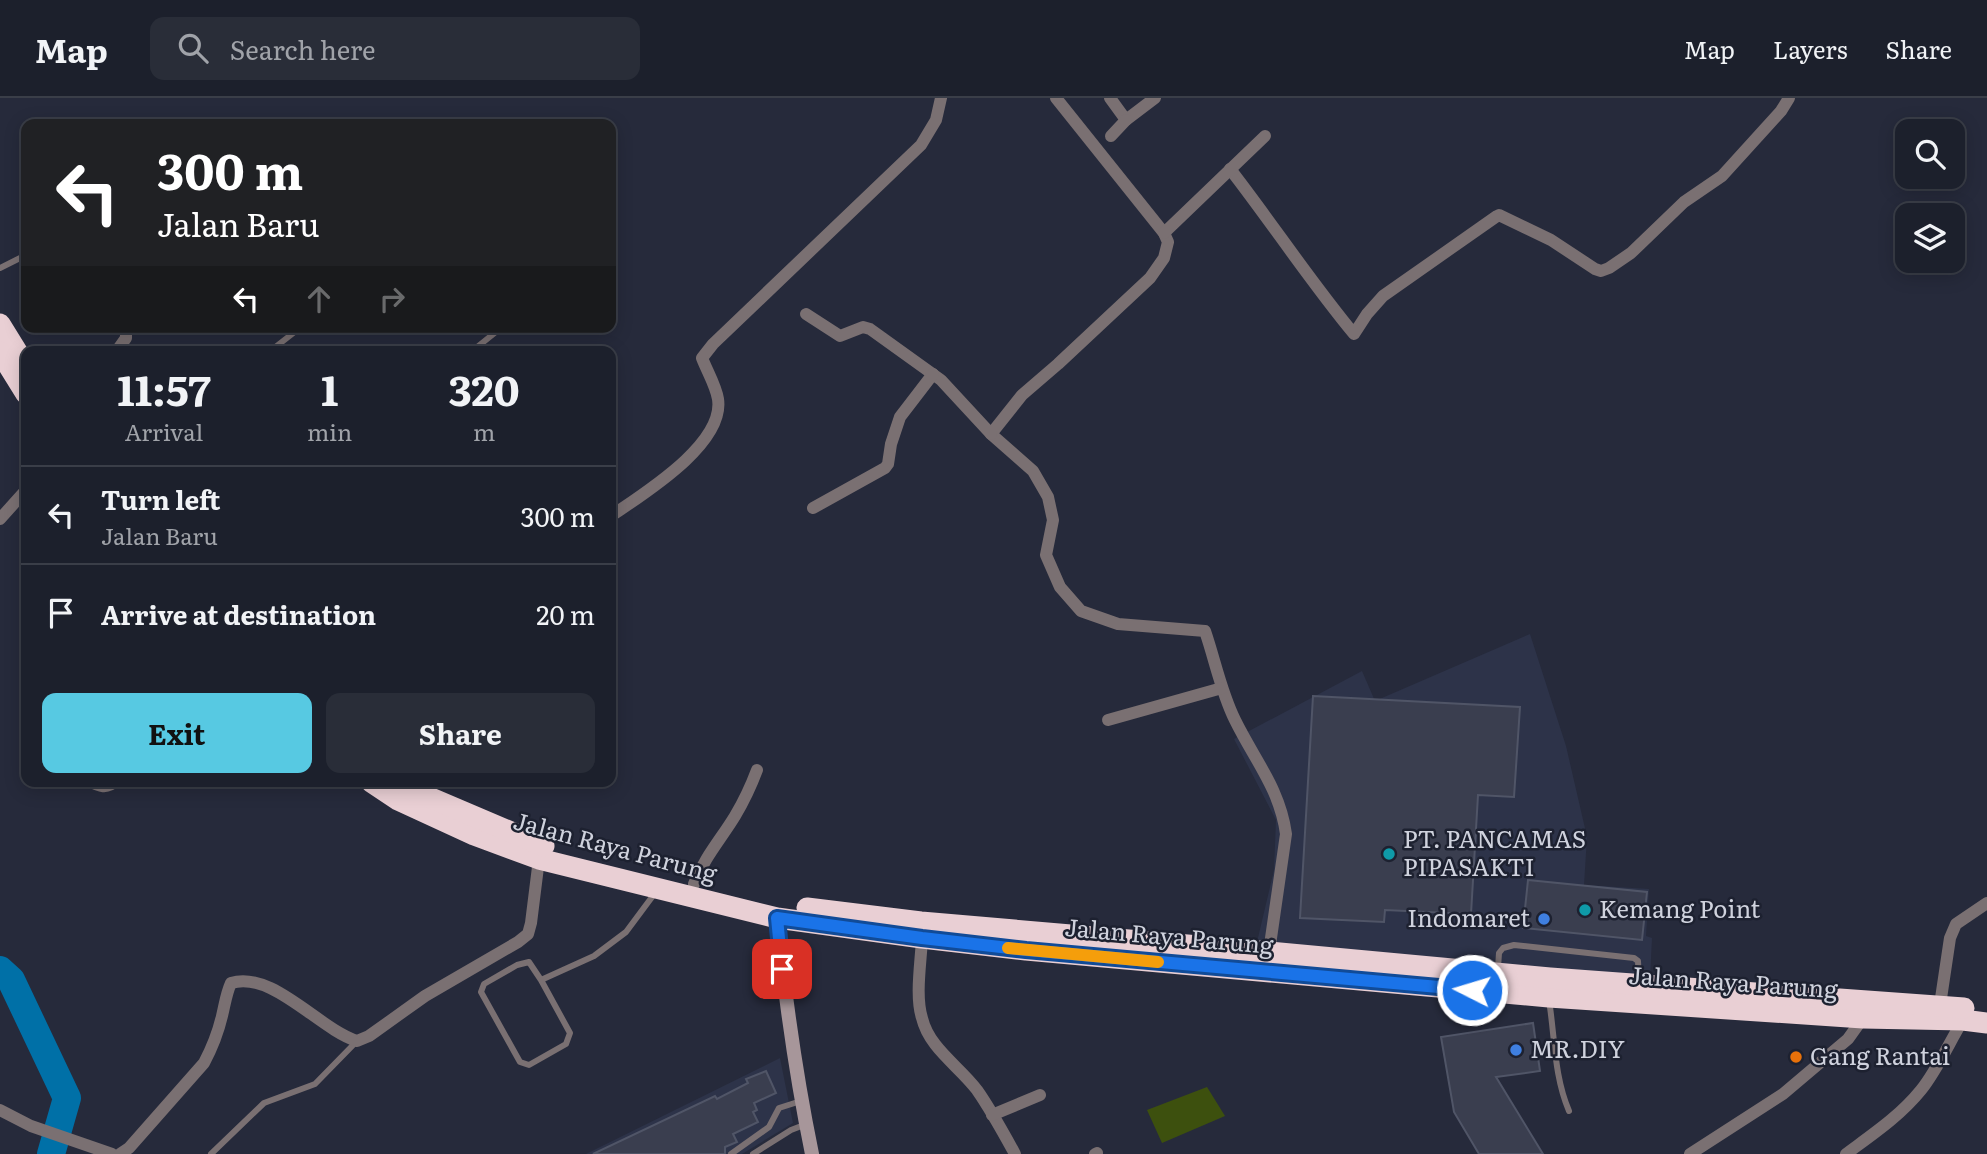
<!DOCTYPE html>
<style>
body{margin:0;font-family:Literata,serif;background:#292d38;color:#f1f3f6;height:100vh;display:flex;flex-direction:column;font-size:26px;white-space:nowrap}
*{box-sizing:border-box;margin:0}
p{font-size:23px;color:#a0a3a9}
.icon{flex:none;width:38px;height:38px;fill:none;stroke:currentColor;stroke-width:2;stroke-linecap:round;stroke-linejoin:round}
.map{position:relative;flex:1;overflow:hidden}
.drawer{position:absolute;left:21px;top:248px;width:595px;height:441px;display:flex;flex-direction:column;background:#1c202c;border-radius:14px;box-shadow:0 4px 18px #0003,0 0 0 2px #3a3e48}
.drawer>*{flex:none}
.hud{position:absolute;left:21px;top:21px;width:595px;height:214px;border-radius:14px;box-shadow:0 4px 18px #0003,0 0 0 2px #3a3e48;background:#202124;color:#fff;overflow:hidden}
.buttons{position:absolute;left:1895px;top:21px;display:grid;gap:14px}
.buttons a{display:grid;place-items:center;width:70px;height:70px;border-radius:14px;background:#1c202c;box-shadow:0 4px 18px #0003,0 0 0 2px #3a3e48;font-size:35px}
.pin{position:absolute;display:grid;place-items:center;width:60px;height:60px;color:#fff;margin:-30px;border-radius:14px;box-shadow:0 4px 10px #0006}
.me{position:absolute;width:77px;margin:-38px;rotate:275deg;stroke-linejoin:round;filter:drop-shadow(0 0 5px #0008)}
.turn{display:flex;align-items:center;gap:24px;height:147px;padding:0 21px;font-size:32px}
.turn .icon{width:91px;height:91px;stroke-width:2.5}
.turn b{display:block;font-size:49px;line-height:60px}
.lanes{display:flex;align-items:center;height:66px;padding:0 21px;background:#0003;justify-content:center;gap:35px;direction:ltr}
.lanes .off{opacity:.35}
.eta{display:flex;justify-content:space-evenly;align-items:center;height:119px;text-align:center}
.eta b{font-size:42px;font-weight:700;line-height:49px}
.button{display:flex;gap:14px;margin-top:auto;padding:14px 21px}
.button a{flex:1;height:80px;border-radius:14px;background:#57c9e2;color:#111;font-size:28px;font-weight:700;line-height:80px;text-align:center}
.button a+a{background:#292d38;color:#f1f3f6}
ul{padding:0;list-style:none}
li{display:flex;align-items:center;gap:21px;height:98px;padding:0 21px;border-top:2px solid #3a3e48}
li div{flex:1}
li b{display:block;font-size:26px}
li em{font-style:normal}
header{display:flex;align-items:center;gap:42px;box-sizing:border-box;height:98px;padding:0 35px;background:#1c202c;border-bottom:2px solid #3a3e48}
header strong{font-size:33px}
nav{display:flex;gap:38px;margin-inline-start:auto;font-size:24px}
.search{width:490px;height:63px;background:#292d38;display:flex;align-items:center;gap:18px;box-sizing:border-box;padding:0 24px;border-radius:14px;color:#a0a3a9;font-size:26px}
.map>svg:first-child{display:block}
</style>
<header>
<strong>Map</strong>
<div class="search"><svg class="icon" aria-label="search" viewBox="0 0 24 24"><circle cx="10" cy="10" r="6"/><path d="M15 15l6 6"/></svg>Search here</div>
<nav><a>Map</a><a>Layers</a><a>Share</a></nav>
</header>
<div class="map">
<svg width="1987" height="1056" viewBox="0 0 1987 1056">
<rect width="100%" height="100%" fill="#262a3b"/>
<g fill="#2d3349">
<path d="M1530,536L1566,648L1587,739L1584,787L1649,791L1646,838L1652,840L1650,881L1257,844L1274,772L1276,722L1234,641L1362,573L1375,603Z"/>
<path d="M780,960L793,1025L742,1056H586Z"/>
</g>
<path fill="#3d500e" d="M1207,989L1225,1018L1162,1045L1147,1012Z"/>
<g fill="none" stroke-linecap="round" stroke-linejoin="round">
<path stroke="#0070a7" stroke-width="28" d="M0,872L11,882L67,1000L51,1056"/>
</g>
<g fill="#3a3e4f" stroke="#505567" stroke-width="2">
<path d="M1313,598L1520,609L1514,699L1478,697L1471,816L1385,812L1384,824L1300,820Z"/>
<path d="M1528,782L1647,794L1642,842L1523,830Z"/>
<path d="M1533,925L1540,973L1496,979L1543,1056H1479L1454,1014L1441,939Z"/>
<path d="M766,973L776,995L754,1005L757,1012L753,1014L758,1024L733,1036L737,1044L725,1049V1056H593L715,998L717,1001L748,985L746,981Z"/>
</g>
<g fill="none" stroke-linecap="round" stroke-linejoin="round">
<g stroke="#7a7072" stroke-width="6">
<path d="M0,170L26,157"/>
<path d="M269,254L301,229"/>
<path d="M471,254L502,229"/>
<path d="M84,684C98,691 107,696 119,684"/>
<path d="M1498,870L1499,855L1503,850L1514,847L1634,860L1638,863L1639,883"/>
<path d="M541,882L570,935L566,946L529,967L520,964L481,894L484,886L517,867L529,864L541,882L594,858L626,834L655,795"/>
<path d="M1549,902C1555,940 1554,978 1569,1013"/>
<path d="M211,1056L264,1005L315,986L357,943"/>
<path d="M731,1056L769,1029L779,1010L801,1003"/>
<path d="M753,1056L791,1032L804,1027"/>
</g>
<g stroke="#7a7072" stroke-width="12">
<path d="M1056,0L1164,135L1168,144L1164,160L1150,180L1058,266L1022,297L991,336L1033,373L1048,399L1053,422L1046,457L1060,489L1081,513L1118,526L1205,533C1215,562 1221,594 1235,622C1254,661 1280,691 1286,736L1269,854"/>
<path d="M1110,0L1126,22L1155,0"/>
<path d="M1111,38L1126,22"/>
<path d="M1230,71C1272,125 1310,183 1354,236L1367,216L1383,198L1497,118L1499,117L1551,142L1595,171L1601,173L1609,170L1631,155L1684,104L1722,78L1781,13L1789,0"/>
<path d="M1164,135L1265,38"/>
<path d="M806,216L840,238L863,229L870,231L941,282L991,336"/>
<path d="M116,254L126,240V234L123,229"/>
<path d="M813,410L885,370L888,366L891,346L900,319L933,276"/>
<path d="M611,418C643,396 725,346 718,301C716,288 707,273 702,260L713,246L921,47L936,22L941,0"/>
<path d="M0,421L26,392"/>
<path d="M1108,622L1222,590"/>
<path d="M694,786C704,760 721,741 735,718C744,703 751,688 757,672"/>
<path d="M922,840C921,864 915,898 922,920C929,950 959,968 977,992C991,1012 1003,1034 1015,1056"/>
<path d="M1940,907L1950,840L1956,826L1987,805"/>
<path d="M0,1012L31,1028L112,1056"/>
<path d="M992,1017L1040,997"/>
<path d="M120,1056L129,1050L204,965C212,950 218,935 222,918C225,906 226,896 231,885C272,872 319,931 357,943L369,938L425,898L518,844L528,836L531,825L539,761"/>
<path d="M1095,1056L1097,1055"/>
<path d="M1690,1056L1783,996L1848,941L1863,920"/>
<path d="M1846,1056C1873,1036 1900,1018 1921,992C1937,972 1949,945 1963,922"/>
</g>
<path stroke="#a7969a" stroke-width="14" d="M777,820C785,899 796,978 812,1056"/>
<g stroke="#e9cfd4" stroke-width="21">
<path d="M0,226L26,268"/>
<path d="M0,254L26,296"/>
<path d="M371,684L398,702L474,737L539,761L777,820L922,840L1026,852L1549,899L1863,920L1963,922L1987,925"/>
<path d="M399,684L412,692L544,748"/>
<path d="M807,810L921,824L1269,854L1550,880L1964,910"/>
</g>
</g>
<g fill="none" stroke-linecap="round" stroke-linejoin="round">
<defs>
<path id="route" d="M782,871L777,820L922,840L1026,852L1472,892"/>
</defs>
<use href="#route" stroke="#114b97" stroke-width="18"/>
<use href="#route" stroke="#1a73e8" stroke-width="12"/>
<path stroke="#f59e0b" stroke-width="12" d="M1008,850L1158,864"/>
</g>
<g fill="#0f9aa8" stroke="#1d2130" stroke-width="2.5">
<circle cx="1389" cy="756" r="7"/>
<circle cx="1585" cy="812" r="7"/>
</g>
<g fill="#3f7fe0" stroke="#1d2130" stroke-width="2.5">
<circle cx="1544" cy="821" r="7"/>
<circle cx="1516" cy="952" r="7"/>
</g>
<circle fill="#e8710a" stroke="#1d2130" stroke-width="2.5" cx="1796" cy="959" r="7"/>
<g text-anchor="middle" stroke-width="5" stroke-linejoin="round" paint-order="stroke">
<g font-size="24" fill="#cfd2dd" stroke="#1d2130" text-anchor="start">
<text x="1403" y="750">PT. PANCAMAS<tspan x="1403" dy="28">PIPASAKTI</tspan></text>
<text x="1599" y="820">Kemang Point</text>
<text x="1530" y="829" text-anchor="end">Indomaret</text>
<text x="1530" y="960">MR.DIY</text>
<text x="1810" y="967">Gang Rantai</text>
</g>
<g font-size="24" fill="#cfd2dd" stroke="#1d2130">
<text transform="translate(615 750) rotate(15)" y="8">Jalan Raya Parung</text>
<text transform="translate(1169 839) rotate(5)" y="8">Jalan Raya Parung</text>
<text transform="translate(1733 885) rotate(4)" y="8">Jalan Raya Parung</text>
</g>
</g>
</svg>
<div class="buttons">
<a><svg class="icon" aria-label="search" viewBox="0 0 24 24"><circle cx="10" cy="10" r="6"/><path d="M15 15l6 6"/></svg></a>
<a><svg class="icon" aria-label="layers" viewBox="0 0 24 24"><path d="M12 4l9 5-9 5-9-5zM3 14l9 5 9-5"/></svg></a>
</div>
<div class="pin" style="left:782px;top:871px;background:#d93025"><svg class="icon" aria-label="arrive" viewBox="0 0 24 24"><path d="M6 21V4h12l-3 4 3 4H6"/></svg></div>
<svg class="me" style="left:1472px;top:892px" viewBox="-20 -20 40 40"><circle r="17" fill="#1a73e8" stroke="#fff" stroke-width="3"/><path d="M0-11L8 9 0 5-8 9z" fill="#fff"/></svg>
<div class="hud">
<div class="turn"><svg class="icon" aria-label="left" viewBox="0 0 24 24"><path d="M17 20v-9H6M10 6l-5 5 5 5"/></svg><div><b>300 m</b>Jalan Baru</div></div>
<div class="lanes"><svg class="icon" aria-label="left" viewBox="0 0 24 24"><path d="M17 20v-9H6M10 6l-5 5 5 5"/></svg><svg class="icon off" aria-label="ahead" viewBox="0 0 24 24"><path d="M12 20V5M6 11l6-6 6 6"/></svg><svg class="icon off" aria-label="right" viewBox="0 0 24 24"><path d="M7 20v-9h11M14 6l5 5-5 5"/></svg></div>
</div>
<section class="drawer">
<div class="eta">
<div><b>11:57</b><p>Arrival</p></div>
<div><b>1</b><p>min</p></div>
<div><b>320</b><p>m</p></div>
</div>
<ul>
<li><svg class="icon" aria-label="left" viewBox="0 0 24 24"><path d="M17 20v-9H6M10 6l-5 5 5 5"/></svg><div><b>Turn left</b><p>Jalan Baru</p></div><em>300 m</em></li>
<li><svg class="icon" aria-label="arrive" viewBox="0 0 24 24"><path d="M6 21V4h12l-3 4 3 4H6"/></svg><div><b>Arrive at destination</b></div><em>20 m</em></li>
</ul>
<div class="button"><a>Exit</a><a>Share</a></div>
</section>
</div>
